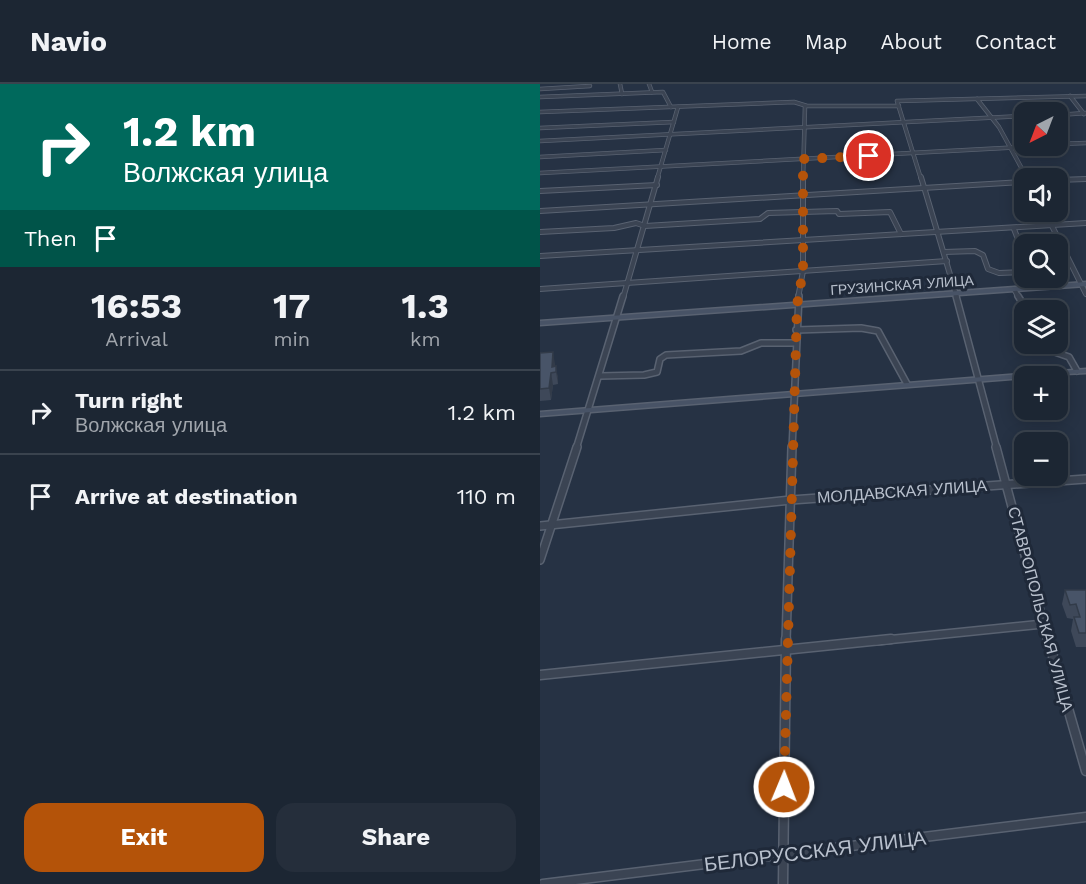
<!DOCTYPE html>
<meta charset="utf-8">
<style>
body{margin:0;font-family:"Work Sans",sans-serif;background:#252e3b;color:#f1f3f6;height:100vh;display:flex;flex-direction:column;font-size:22px;white-space:nowrap}
*{box-sizing:border-box;margin:0}
p{font-size:20px;color:#a0a5ac}
.icon{flex:none;width:33px;height:33px;fill:none;stroke:currentColor;stroke-width:2;stroke-linecap:round;stroke-linejoin:round}
.map{position:relative;flex:1;overflow:hidden}
.sheet{display:flex;flex-direction:column;background:#1c2633;width:540px}
.sheet>*{flex:none}
.top-card{background:#00695c;color:#fff;overflow:hidden}
.needle{width:39px;rotate:222deg}
.buttons{position:absolute;left:474px;top:18px;display:grid;gap:12px}
.buttons a{display:grid;place-items:center;width:54px;height:54px;border-radius:12px;background:#1c2633;box-shadow:0 3px 15px #0003,0 0 0 2px #3a434e;font-size:30px}
.pin{position:absolute;display:grid;place-items:center;width:51px;height:51px;color:#fff;margin:-26px;border:3px solid #fff;border-radius:50%;box-shadow:0 2px 6px #0007}
.me{position:absolute;width:66px;margin:-33px;rotate:1deg;stroke-linejoin:round;filter:drop-shadow(0 0 4px #0008)}
.turn{display:flex;align-items:center;gap:21px;height:126px;padding:0 24px;font-size:27px}
.turn .icon{width:78px;height:78px;stroke-width:2.5}
.turn b{display:block;font-size:42px;line-height:51px}
.then{display:flex;align-items:center;height:57px;padding:0 24px;background:#0003;gap:12px;font-size:22px}
.eta{display:flex;justify-content:space-evenly;align-items:center;height:102px;text-align:center}
.eta b{font-size:36px;font-weight:700;line-height:42px}
.button{display:flex;gap:12px;margin-top:auto;padding:12px 24px}
.button a{flex:1;height:69px;border-radius:18px;background:#b45309;color:#fff;font-size:24px;font-weight:700;line-height:69px;text-align:center}
.button a+a{background:#252e3b;color:#f1f3f6}
ul{padding:0;list-style:none}
li{display:flex;align-items:center;gap:18px;height:84px;padding:0 24px;border-top:2px solid #3a434e}
li div{flex:1}
li b{display:block;font-size:22px}
li em{font-style:normal}
header{display:flex;align-items:center;gap:36px;box-sizing:border-box;height:84px;padding:0 30px;background:#1c2633;border-bottom:2px solid #3a434e}
header strong{font-size:28px}
nav{display:flex;gap:33px;margin-inline-start:auto;font-size:21px}
main{display:flex;flex:1;min-height:0}
.map>svg:first-child{display:block}
</style>
<header>
<strong>Navio</strong>
<nav><a>Home</a><a>Map</a><a>About</a><a>Contact</a></nav>
</header>
<main>
<section class="sheet">
<div class="top-card">
<div class="turn"><svg class="icon" aria-label="right" viewBox="0 0 24 24"><path d="M7 20v-9h11M14 6l5 5-5 5"/></svg><div><b>1.2 km</b>Волжская улица</div></div>
<div class="then">Then<svg class="icon" aria-label="arrive" viewBox="0 0 24 24"><path d="M6 21V4h12l-3 4 3 4H6"/></svg></div>
</div>
<div class="eta">
<div><b>16:53</b><p>Arrival</p></div>
<div><b>17</b><p>min</p></div>
<div><b>1.3</b><p>km</p></div>
</div>
<ul>
<li><svg class="icon" aria-label="right" viewBox="0 0 24 24"><path d="M7 20v-9h11M14 6l5 5-5 5"/></svg><div><b>Turn right</b><p>Волжская улица</p></div><em>1.2 km</em></li>
<li><svg class="icon" aria-label="arrive" viewBox="0 0 24 24"><path d="M6 21V4h12l-3 4 3 4H6"/></svg><div><b>Arrive at destination</b></div><em>110 m</em></li>
</ul>
<div class="button"><a>Exit</a><a>Share</a></div>
</section>
<div class="map">
<svg width="546" height="800" viewBox="0 0 546 800">
<rect width="100%" height="100%" fill="#263244"/>
<g fill="none" stroke-linecap="round" stroke-linejoin="round">
<defs>
<g id="minor-far4">
<path d="M80,0L82,10"/>
<path d="M109,0L112,8"/>
<path d="M0,5L50,2"/>
<path d="M530,12L544,30"/>
<path d="M0,13L123,8L131,23"/>
<path d="M437,15L459,43L487,94"/>
<path d="M0,28L254,18L267,22H359"/>
<path d="M518,31L546,29"/>
<path d="M0,44L134,38"/>
<path d="M0,57L484,32"/>
<path d="M518,60L546,59"/>
<path d="M0,73L126,66"/>
<path d="M0,89L500,62"/>
<path d="M117,95L138,23"/>
<path d="M263,95L265,22"/>
<path d="M381,95L357,17L546,12"/>
</g>
<g id="minor-far3">
<path d="M381,93L417,214"/>
<path d="M518,96L546,95"/>
<path d="M0,107L117,101"/>
<path d="M0,127L484,98"/>
<path d="M505,128L546,210"/>
<path d="M474,145L484,171"/>
<path d="M0,148L74,144L96,139L105,142L220,135L228,129L297,127L299,130L350,128L361,150"/>
<path d="M404,168L435,167L443,171L448,185L459,189L484,188"/>
<path d="M0,172L546,139"/>
<path d="M0,205L407,177"/>
<path d="M474,205L479,214"/>
<path d="M83,214L118,93"/>
<path d="M258,214L263,187V93"/>
</g>
<g id="minor-far2">
<path d="M416,212L457,365"/>
<path d="M478,212L487,226"/>
<path d="M256,246L321,244L338,247L367,300"/>
<path d="M506,260L509,266L529,273L537,287"/>
<path d="M60,292L104,291L117,288L120,275L126,271L201,267L221,259H256"/>
<path d="M36,365L83,212"/>
<path d="M252,365L259,212"/>
</g>
<g id="minor-far1">
<path d="M456,363L508,557"/>
<path d="M0,442L251,416L546,395"/>
<path d="M0,476L37,363"/>
<path d="M246,557L252,363"/>
<path d="M336,557L503,540"/>
</g>
<g id="minor">
<path d="M508,555L546,687"/>
<path d="M0,591L351,555"/>
<path d="M3,800L546,733"/>
<path d="M243,800L246,555"/>
</g>
<g id="secondary">
<path d="M546,198V202L0,241V237Z"/>
<path d="M546,285V289L484,292V294L0,332V328Z"/>
</g>
</defs>
<use href="#minor-far4" stroke="#596271" stroke-width="4.5"/>
<use href="#minor-far3" stroke="#596271" stroke-width="6"/>
<use href="#minor-far2" stroke="#596271" stroke-width="8"/>
<use href="#minor-far1" stroke="#596271" stroke-width="10"/>
<use href="#minor" stroke="#596271" stroke-width="11"/>
<use href="#secondary" stroke="#596271" stroke-width="3"/>
<use href="#minor-far4" stroke="#3b4453" stroke-width="3"/>
<use href="#minor-far3" stroke="#3b4453" stroke-width="4"/>
<use href="#minor-far2" stroke="#3b4453" stroke-width="5"/>
<use href="#minor-far1" stroke="#3b4453" stroke-width="7"/>
<use href="#minor" stroke="#3b4453" stroke-width="8"/>
<use href="#secondary" fill="#485366" fill-rule="evenodd"/>
</g>
<g fill="#3e4859">
<path d="M0,269L15,280V282L18,294V300L13,301L11,316L0,317Z"/>
<path d="M525,506H546V563H536L531,547L533,535L527,534L522,520Z"/>
</g>
<g fill="#323b49">
<path d="M13,268L15,280L14,288L12,283Z"/>
<path d="M16,282L18,294V300L16,288Z"/>
<path d="M11,289L13,301L11,316L9,304Z"/>
</g>
<g fill="#485468" stroke="#323b49" stroke-width="1.5">
<path d="M13,268L12,283L16,282V288L11,289L9,304L0,305V269Z"/>
<path d="M525,506H546V549H539L534,533H540L536,520L530,521Z"/>
</g>
<g fill="none" stroke-linecap="round" stroke-linejoin="round">
<path stroke="#b45309" stroke-width="10" stroke-dasharray="0 18" d="M244,703L256,259L257,221L263,187V75L329,72"/>
</g>
<g text-anchor="middle" stroke-width="6" stroke-linejoin="round" paint-order="stroke">
<g font-size="14" fill="#b8c0cd" stroke="#1f2939">
<text transform="translate(362 201) rotate(-4)" y="5">ГРУЗИНСКАЯ УЛИЦА</text>
</g>
<g font-size="16" fill="#b8c0cd" stroke="#1f2939">
<text transform="translate(362 407) rotate(-4)" y="6">МОЛДАВСКАЯ УЛИЦА</text>
<text transform="translate(501 525) rotate(75)" y="6">СТАВРОПОЛЬСКАЯ УЛИЦА</text>
</g>
<g font-size="20" fill="#b8c0cd" stroke="#1f2939">
<text transform="translate(275 767) rotate(-7)" y="7">БЕЛОРУССКАЯ УЛИЦА</text>
</g>
</g>
</svg>
<div class="buttons">
<a><svg class="needle" viewBox="-14 -14 28 28"><path d="M0-13l5 13h-10z" fill="#e53935"/><path d="M0 13l5-13h-10z" fill="#a0a5ac"/></svg></a>
<a><svg class="icon" aria-label="sound" viewBox="0 0 24 24"><path d="M4 9h4l5-4v14l-5-4H4zM17 9q2 3 0 6"/></svg></a>
<a><svg class="icon" aria-label="search" viewBox="0 0 24 24"><circle cx="10" cy="10" r="6"/><path d="M15 15l6 6"/></svg></a>
<a><svg class="icon" aria-label="layers" viewBox="0 0 24 24"><path d="M12 4l9 5-9 5-9-5zM3 14l9 5 9-5"/></svg></a>
<a>+</a>
<a>−</a>
</div>
<div class="pin" style="left:329px;top:72px;background:#d93025"><svg class="icon" aria-label="arrive" viewBox="0 0 24 24"><path d="M6 21V4h12l-3 4 3 4H6"/></svg></div>
<svg class="me" style="left:244px;top:703px" viewBox="-20 -20 40 40"><circle r="17" fill="#b45309" stroke="#fff" stroke-width="3"/><path d="M0-11L8 9 0 5-8 9z" fill="#fff"/></svg>
</div>
</main>
